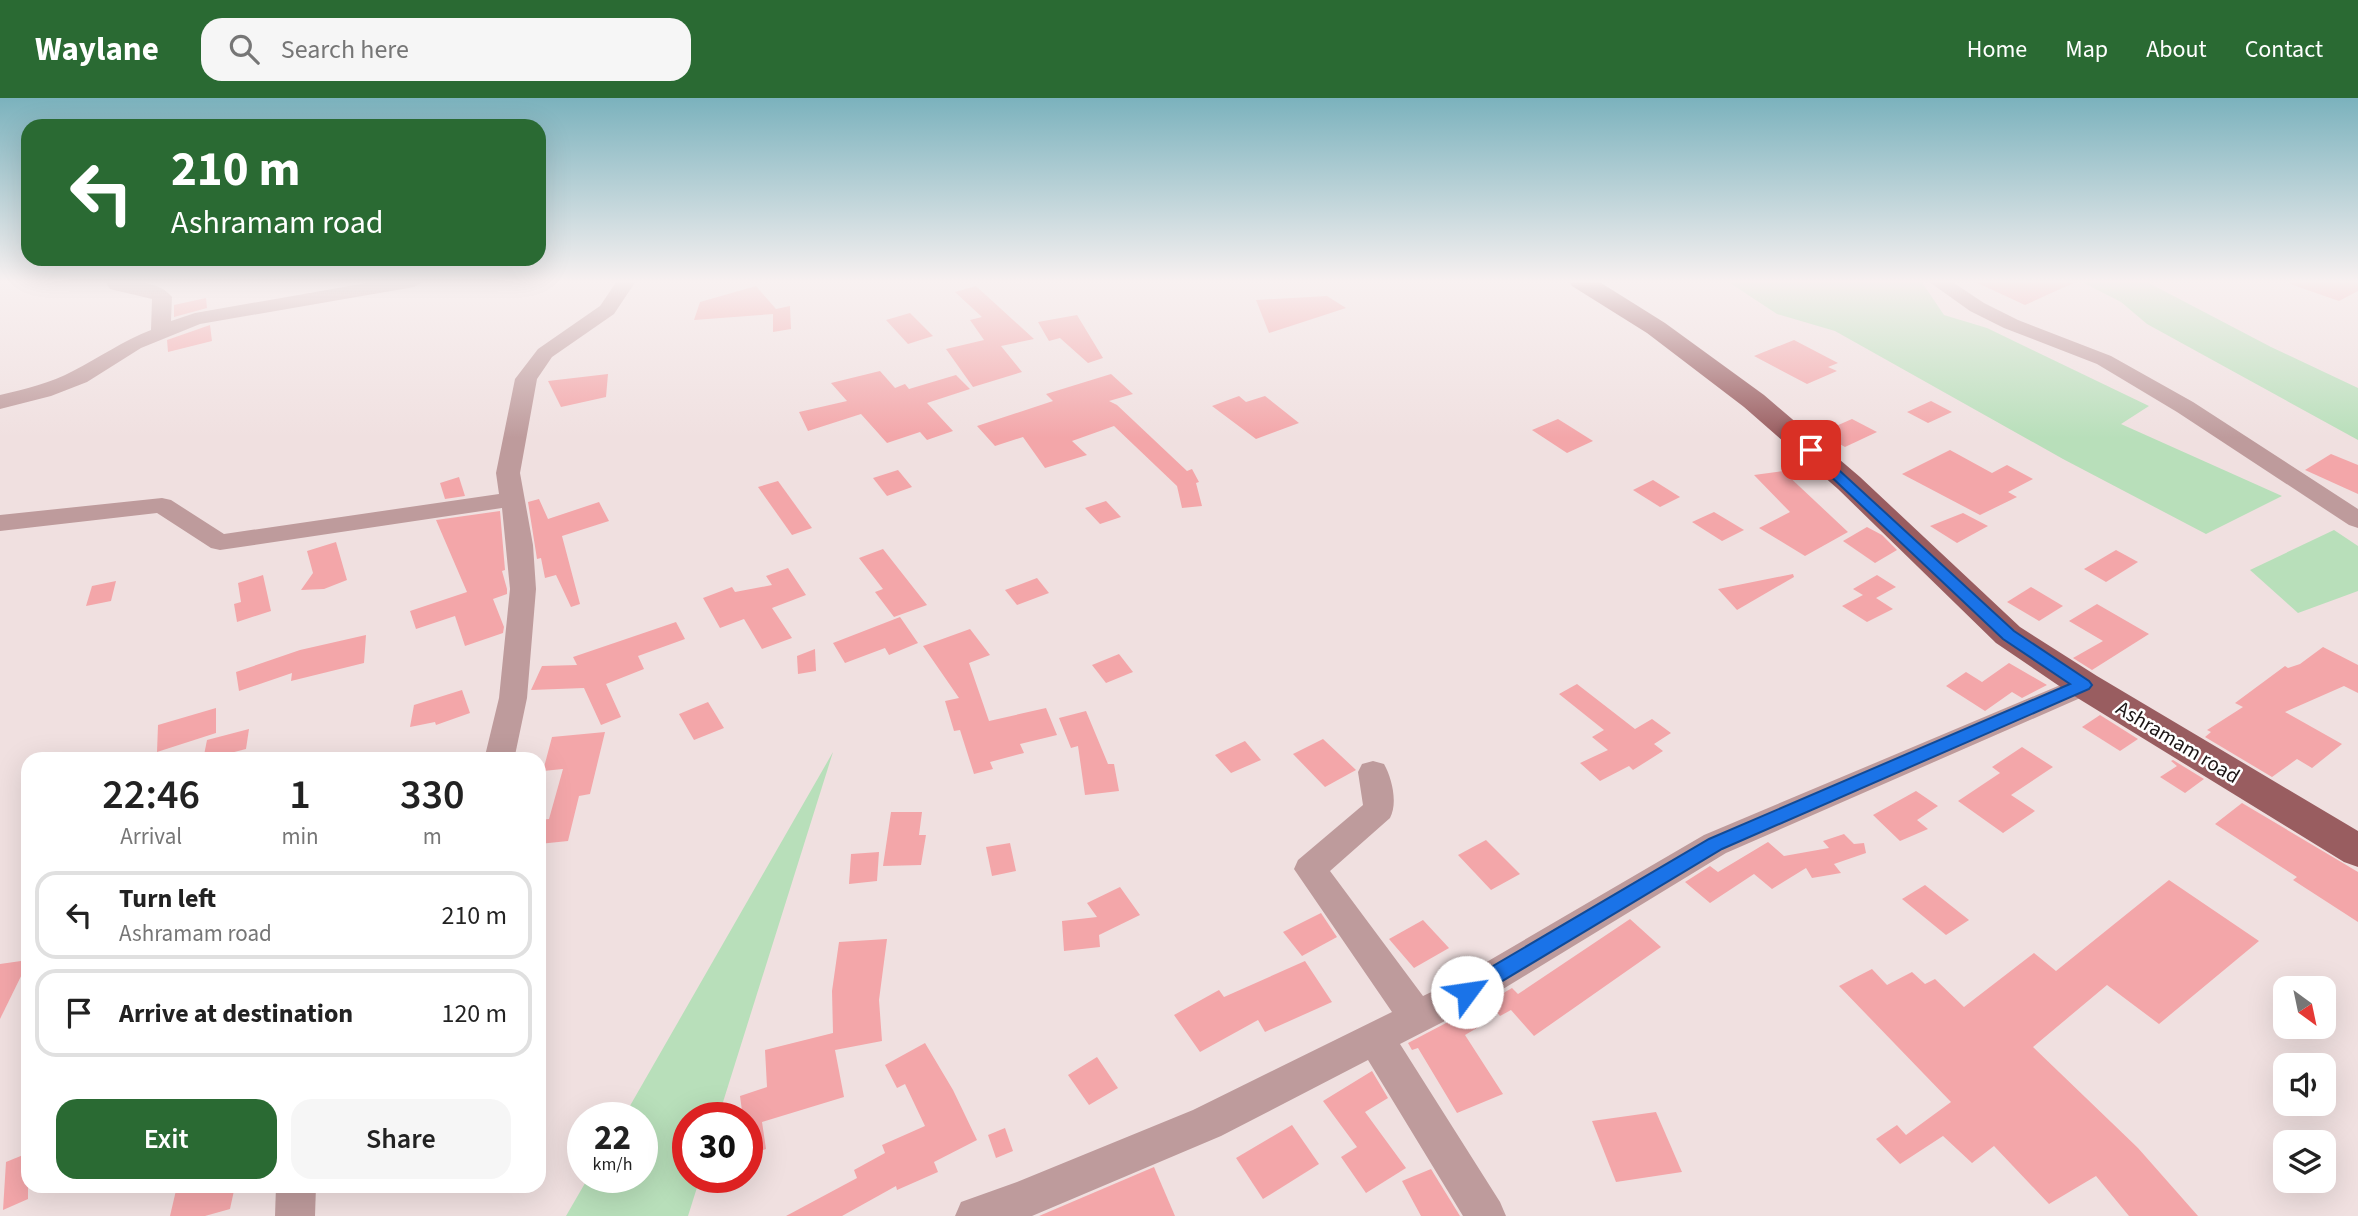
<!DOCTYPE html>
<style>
body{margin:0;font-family:"Source Sans 3",sans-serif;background:#f6f6f6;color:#222;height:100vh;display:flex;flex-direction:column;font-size:26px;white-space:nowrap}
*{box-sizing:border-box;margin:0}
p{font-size:23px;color:#767676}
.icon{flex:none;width:38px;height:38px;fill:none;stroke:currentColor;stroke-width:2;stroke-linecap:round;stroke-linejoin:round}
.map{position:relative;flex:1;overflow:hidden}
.panel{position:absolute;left:21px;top:654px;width:525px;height:441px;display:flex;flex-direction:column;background:#fff;border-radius:21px;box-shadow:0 7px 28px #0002}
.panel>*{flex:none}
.hud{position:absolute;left:21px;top:21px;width:525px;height:147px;border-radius:21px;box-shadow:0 7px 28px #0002;background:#2a6a33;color:#fff;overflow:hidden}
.needle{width:46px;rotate:147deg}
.buttons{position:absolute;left:2273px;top:878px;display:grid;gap:14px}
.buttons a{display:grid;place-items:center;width:63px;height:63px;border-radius:14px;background:#fff;box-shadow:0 7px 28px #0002;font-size:35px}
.speed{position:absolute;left:567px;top:1004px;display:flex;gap:14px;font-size:35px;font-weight:700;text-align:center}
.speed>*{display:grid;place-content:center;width:91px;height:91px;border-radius:50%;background:#fff;box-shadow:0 7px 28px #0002;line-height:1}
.speed small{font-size:18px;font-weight:400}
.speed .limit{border:10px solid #d22;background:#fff;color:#111}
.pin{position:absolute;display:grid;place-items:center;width:60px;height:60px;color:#fff;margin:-30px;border-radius:14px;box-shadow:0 4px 10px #0006}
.me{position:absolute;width:77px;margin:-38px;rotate:59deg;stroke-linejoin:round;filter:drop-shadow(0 0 5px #0008)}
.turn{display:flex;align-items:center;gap:24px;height:147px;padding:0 35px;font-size:32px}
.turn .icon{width:91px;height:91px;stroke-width:2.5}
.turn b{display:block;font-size:49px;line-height:60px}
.eta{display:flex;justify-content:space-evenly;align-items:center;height:119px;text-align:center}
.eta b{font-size:42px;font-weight:600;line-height:49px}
.action{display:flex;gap:14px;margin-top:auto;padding:14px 35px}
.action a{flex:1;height:80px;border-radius:21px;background:#2a6a33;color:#fff;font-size:28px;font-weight:600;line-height:80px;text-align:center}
.action a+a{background:#f6f6f6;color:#222}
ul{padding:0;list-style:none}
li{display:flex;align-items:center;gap:21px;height:88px;margin:0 14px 10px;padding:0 21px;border:4px solid #e0e0e0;border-radius:21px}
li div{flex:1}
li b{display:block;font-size:26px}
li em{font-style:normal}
header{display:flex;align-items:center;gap:42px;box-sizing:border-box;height:98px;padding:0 35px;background:#2a6a33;color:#fff}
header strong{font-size:33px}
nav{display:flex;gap:38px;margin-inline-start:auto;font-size:24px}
.search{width:490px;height:63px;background:#f6f6f6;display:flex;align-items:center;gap:18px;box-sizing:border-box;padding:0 24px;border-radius:21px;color:#767676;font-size:26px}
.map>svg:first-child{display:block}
</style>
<header>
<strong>Waylane</strong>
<div class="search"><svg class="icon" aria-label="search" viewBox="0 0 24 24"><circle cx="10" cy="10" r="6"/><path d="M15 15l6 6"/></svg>Search here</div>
<nav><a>Home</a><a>Map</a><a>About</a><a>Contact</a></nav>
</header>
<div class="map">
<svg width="2358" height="1118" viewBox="0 0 2358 1118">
<rect width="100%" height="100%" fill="#f0e0e0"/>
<g fill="#b8dfba">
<path d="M1727,183H1921L1944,217L1987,230L2149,308L2121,326L2282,398L2206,436L2063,361L1835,233L1777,216Z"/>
<path d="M2080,183H2145L2271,249L2358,290V342L2147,226L2121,204Z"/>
<path d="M2334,432L2358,448V493L2298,515L2250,472Z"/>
<path d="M833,654L718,1020H688V1080H700L688,1118H566L588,1080H642V1020H623Z"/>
</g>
<g fill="#f3a6a9">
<path d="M1973,183H2078L2025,207Z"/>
<path d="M2291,183H2358V193L2339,203L2290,186Z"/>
<path d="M756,188L776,211L790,208L791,231L773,234V216L694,222L700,204Z"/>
<path d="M976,188L1034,241L1001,248L1022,274L973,289L946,251L984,242L970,222L982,219L955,194Z"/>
<path d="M1327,198L1346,210L1269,235L1256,202Z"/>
<path d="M206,200L207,210L174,219V207Z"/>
<path d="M910,215L933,238L908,246L886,222Z"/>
<path d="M1077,217L1103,260L1088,265L1060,240L1049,243L1038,224Z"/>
<path d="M210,227L212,243L168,254L167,242Z"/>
<path d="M1794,242L1838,265L1828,269L1837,273L1807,286L1754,258Z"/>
<path d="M880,273L895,290L905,286L909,291L956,277L970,291L927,305L953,333L927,342L920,334L887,345L861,316L808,333L799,314L847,303L831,285Z"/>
<path d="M608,276L606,299L561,309L548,283Z"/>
<path d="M1111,276L1133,296L1109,303L1117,307L1187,373L1192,371L1199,384L1196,385L1202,408L1182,410L1177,388L1114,328L1072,343L1087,357L1045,370L1023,339L995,348L977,328L1053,303L1046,296Z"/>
<path d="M1239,298L1246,304L1265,298L1299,325L1256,341L1212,308Z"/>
<path d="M1931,303L1952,314L1928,325L1907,314Z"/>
<path d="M1558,321L1593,343L1567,355L1532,332Z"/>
<path d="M1852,321L1877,334L1845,349L1820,335Z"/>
<path d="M1950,352L1992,375L2007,367L2033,381L2008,394L2017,399L1980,417L1902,376Z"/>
<path d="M2331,356L2358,367V396L2305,372Z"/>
<path d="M898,372L912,389L887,398L873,380Z"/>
<path d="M1783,373L1848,434L1805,458L1759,430L1790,414L1754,377Z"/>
<path d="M459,379L465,398L445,401L440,385Z"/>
<path d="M1653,382L1680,399L1660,409L1633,392Z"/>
<path d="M778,383L812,430L792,437L758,389Z"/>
<path d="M539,401L548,421L599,404L609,423L562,438L580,506L571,509L556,477L545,480L541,460L537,461L528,404Z"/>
<path d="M1106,403L1121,419L1100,426L1085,410Z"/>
<path d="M500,413L505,472L502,473L507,491V496L493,501L504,529L503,535L465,548L455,518L416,531L410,513L467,494L436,422Z"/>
<path d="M1714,414L1744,432L1722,443L1692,424Z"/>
<path d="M1963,415L1988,428L1957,445L1930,428Z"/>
<path d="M1867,429L1882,437L1897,452L1875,465L1843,443Z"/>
<path d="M336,444L347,482L324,491L301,492L313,475L307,453Z"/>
<path d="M883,451L927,507L894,519L875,494L883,491L859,460Z"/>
<path d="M2116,452L2138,464L2106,484L2084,471Z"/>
<path d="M788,470L806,497L772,510L792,540L762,551L744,521L720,530L703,500L732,489L735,494L772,487L766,478Z"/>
<path d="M1793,476L1794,479L1737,512L1718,491Z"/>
<path d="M263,477L271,513L237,524L234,506L241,504L238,485Z"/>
<path d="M1877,477L1896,489L1876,500L1893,511L1867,524L1842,508L1863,497L1853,491Z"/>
<path d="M1037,480L1049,495L1017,507L1005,492Z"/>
<path d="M116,483L111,503L86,508L92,488Z"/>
<path d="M2031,489L2063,508L2039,523L2007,504Z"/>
<path d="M2097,506L2149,536L2092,572L2073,560L2103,543L2069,523Z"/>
<path d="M900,519L918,545L889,557L885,550L845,565L833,545Z"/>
<path d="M676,524L685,541L638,558L644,571L606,586L621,619L601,627L584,590L531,592L542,568L577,567L573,559Z"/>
<path d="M970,531L990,557L969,565L989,623L1046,610L1057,637L1020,646L1024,655L990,664L993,671L974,676L960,632L954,633L945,603L959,600L923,548Z"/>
<path d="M366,537L364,565L291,583L292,575L239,593L236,574L300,552Z"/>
<path d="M2323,549L2358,567V595L2344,588L2285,614L2342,646L2312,670L2297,661L2272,679L2205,639L2211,634L2207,632L2243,609L2235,605L2285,568L2288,570L2300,566Z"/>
<path d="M815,551L816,573L798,576L797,558Z"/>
<path d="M1119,556L1133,574L1106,585L1092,567Z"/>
<path d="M2009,565L2047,587L2022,600L2012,594L1985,613L1946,588L1966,574L1982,584Z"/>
<path d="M1577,586L1635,631L1652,621L1671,635L1654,646L1663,653L1633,672L1629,668L1600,683L1580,665L1608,652L1592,639L1604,632L1559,596Z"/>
<path d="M462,592L470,615L436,627L435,624L410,629L414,607Z"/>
<path d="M708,604L724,630L694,642L679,616Z"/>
<path d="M216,610V635L157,654L158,627Z"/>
<path d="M1086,613L1108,666H1114L1119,693L1085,697L1078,648L1071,650L1059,620Z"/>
<path d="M2100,617L2138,641L2120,653L2082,629Z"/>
<path d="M249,631L246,651L203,662L207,642Z"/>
<path d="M605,634L590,696L579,698L568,743L539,746V722L549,721L563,671L543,673L552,639Z"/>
<path d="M1323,641L1356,672L1325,689L1293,656Z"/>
<path d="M1245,643L1261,662L1231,675L1215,657Z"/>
<path d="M2022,649L2053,669L2011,697L2035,713L2003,735L1958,703L2000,675L1992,669Z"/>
<path d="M2173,662L2204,681L2185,695L2160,679L2177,668L2171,663Z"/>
<path d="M1916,693L1938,708L1917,722L1928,731L1900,743L1873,717Z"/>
<path d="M2242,705L2358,774V824L2293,782L2297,779L2215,726Z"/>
<path d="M891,714H922L919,737H926L921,767L883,768Z"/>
<path d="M1844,736L1854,746L1864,745L1866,755L1834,766L1841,775L1812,780L1806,770L1772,791L1754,776L1710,805L1685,784L1710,768L1718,774L1768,744L1784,758L1829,750L1823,743Z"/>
<path d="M1486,742L1520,776L1491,792L1458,757Z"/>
<path d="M1010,745L1016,773L992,778L986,749Z"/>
<path d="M879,754L877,783L849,786L851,756Z"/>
<path d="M2169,782L2259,843L2159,926L2107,887L2033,949L2138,1050L2198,1118H2129L2096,1078L2049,1106L1994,1048L1972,1065L1943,1038L1900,1066L1876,1041L1897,1027L1906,1037L1951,1004L1839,888L1872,871L1887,887L1912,874L1925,886L1935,881L1964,909L2034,855L2056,873Z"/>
<path d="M1925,787L1969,822L1946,837L1902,801Z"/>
<path d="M1120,789L1140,817L1099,837L1100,849L1064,853L1062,823L1097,819L1087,805Z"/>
<path d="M1321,815L1337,839L1302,858L1283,834Z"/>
<path d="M1630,821L1661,849L1534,938L1511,912L1500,918L1488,904L1512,890L1518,896Z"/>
<path d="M1423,822L1449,850L1414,870L1389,841Z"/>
<path d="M887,841L879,902L882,943L835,952L844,999L762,1024L766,1051L747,1058V1020H743L740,998L767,989L765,952L833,935L832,893L839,844Z"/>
<path d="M28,862V864L0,921V866Z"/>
<path d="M1305,863L1332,904L1265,934L1258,922L1200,954L1174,917L1219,892L1224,899Z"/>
<path d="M1484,905L1494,920L1465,937L1503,996L1457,1015L1418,950L1412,952L1408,945Z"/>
<path d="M925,945L953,992L977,1042L934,1064L938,1074L897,1092L896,1088L842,1118H786L857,1080L854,1072L885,1055L882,1047L925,1028L905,986L897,990L885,967Z"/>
<path d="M1097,959L1118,990L1089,1007L1068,977Z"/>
<path d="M1372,973L1388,1000L1365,1014L1406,1070L1366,1095L1341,1059L1357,1049L1323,1003Z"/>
<path d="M1656,1014L1682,1074L1616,1084L1592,1023Z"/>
<path d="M1292,1027L1319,1066L1263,1101L1236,1060Z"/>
<path d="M1005,1030L1013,1053L996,1060L988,1037Z"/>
<path d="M28,1055V1101L3,1112L6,1064Z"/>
<path d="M1154,1069L1175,1118H1039Z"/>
<path d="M1431,1071L1460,1118H1421L1402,1083Z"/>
<path d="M177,1088H235L230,1111L205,1118H170Z"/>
</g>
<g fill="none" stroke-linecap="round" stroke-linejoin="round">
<g fill="#be9b9c" fill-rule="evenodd">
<path d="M105,183C125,183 158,181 172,199L171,223L195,215L378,183H423L414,189L200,226L141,250L87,284L51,298L0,311V297C25,291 51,285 73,273C100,259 123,243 151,232L152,201L110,191Z"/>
<path d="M617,183H636L614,216L552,259L537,281L520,375L533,447L536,491L527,600L514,662H484L499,600L510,491L502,410L220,452L211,450L157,415L0,433V417L162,400L171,402L224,436L499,396L496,375L515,281L538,251L600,208Z"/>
<path d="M1928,183H1951L1984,205L2018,222L2111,258L2193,304L2358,411V430L2349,427L2177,314L2097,266L2004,230L1970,213Z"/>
<path d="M2084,577L2094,580L2098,587L2094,594L1726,755L1480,905L1400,946L1500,1104L1506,1118H1463L1368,962L1221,1038L1032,1118H955L961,1104L1017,1084L1193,1012L1392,914L1294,771L1298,762L1363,707L1358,674L1362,666L1373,663L1384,666C1392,680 1398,705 1390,720L1330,773L1423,898L1454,883L1704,737Z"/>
<path d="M276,1088H316L315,1118H275Z"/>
</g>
<path fill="#995d60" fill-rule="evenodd" d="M1569,183H1598L1665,225L1764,297L1860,379L2020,529L2097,578L2358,733V769L2344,764L2071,596L1996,545L1838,391L1744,309L1647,235L1572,188Z"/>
</g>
<linearGradient id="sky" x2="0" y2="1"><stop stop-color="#7bb2bd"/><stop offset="0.54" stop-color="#f8f1f1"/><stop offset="1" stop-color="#f8f1f1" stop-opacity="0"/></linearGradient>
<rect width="2358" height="340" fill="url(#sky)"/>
<path fill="#1a73e8" stroke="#114b97" stroke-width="2" d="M1811,348L1815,350L2014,533L2089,583L2092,587L2089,591L1722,751L1474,900L1467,903L1459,900L1456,894L1459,888L1709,741L2070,586L2003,541L1806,355V350Z"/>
<g text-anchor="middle" stroke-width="5" stroke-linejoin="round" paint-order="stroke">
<g font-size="21" fill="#1a1414" stroke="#fff">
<text transform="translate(2178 644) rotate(31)" y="7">Ashramam road</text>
</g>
</g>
</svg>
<div class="buttons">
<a><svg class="needle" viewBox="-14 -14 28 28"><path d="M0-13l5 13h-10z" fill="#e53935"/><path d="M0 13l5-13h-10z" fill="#767676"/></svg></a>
<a><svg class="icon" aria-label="sound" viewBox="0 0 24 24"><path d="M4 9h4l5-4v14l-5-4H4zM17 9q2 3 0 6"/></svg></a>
<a><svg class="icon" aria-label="layers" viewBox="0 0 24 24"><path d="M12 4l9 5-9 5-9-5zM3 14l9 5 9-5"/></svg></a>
</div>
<div class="speed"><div>22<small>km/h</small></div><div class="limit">30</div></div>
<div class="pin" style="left:1811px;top:352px;background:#d93025"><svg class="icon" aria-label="arrive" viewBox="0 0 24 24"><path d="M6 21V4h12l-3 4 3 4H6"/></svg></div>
<svg class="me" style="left:1467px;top:894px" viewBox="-20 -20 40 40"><circle r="19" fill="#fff"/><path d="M0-13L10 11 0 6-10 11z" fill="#1a73e8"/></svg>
<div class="hud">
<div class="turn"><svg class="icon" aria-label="left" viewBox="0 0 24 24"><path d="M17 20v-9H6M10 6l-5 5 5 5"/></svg><div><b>210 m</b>Ashramam road</div></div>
</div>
<section class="panel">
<div class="eta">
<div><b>22:46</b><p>Arrival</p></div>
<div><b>1</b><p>min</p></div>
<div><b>330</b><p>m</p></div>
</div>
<ul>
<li><svg class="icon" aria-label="left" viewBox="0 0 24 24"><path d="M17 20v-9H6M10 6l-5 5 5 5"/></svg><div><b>Turn left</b><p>Ashramam road</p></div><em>210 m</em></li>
<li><svg class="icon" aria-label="arrive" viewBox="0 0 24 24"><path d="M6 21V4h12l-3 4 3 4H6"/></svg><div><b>Arrive at destination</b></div><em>120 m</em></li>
</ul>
<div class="action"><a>Exit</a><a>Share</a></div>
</section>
</div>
